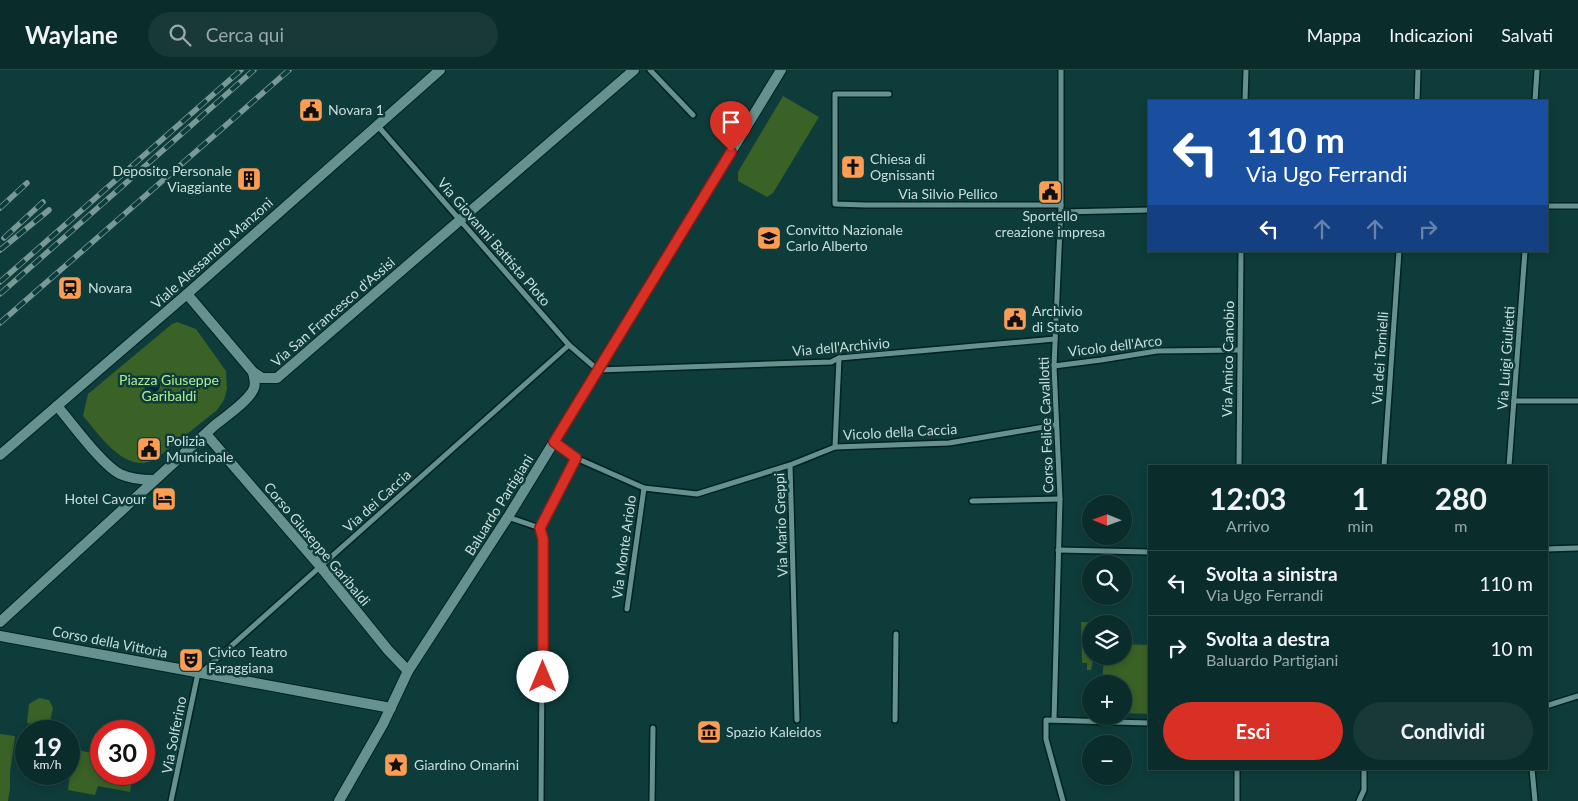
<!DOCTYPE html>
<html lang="it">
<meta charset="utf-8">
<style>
body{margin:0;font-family:Lato,sans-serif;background:#183938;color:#f1f3f6;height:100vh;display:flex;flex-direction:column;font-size:19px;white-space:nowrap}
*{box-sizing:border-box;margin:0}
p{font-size:16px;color:#99a8a9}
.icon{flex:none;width:28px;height:28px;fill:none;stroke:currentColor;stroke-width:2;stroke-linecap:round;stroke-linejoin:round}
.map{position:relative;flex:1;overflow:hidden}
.side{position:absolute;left:1148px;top:395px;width:400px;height:305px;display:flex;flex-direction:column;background:#0a2d2c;border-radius:0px;box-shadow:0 2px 8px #0003,0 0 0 1px #2a4948}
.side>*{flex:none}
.top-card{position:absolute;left:1148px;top:30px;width:400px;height:152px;border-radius:0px;box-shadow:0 2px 8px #0003,0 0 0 1px #2a4948;background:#1a4fa0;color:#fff;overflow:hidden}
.needle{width:32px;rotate:271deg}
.controls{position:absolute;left:1082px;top:425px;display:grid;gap:10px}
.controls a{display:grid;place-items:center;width:50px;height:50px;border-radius:50%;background:#0a2d2c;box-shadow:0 2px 8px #0003,0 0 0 1px #2a4948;font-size:25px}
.speed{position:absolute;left:15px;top:650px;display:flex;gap:10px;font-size:25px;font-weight:700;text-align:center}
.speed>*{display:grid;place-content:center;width:65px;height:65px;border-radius:50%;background:#0a2d2c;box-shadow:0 2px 8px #0003,0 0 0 1px #2a4948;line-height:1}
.speed small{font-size:12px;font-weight:400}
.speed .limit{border:8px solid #d22;background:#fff;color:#111}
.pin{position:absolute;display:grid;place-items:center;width:42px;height:42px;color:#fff;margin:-51px -21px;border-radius:50% 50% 50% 0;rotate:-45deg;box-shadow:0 0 5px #0007}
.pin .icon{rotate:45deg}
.me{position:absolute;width:55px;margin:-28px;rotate:0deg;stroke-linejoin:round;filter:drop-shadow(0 0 4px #0008)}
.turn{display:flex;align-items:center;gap:18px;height:105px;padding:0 15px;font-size:22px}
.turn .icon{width:65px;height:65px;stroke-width:2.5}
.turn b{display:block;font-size:35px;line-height:42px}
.lanes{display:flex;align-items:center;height:48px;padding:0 15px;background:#0003;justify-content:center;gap:25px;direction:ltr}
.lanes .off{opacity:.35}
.eta{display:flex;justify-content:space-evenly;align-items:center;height:85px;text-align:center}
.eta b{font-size:30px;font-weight:700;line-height:35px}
.cta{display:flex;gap:10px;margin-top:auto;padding:10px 15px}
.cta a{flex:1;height:58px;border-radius:30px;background:#d93025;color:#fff;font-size:20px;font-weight:700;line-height:58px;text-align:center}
.cta a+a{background:#183938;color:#f1f3f6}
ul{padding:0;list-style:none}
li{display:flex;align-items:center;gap:15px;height:65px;padding:0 15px;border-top:1px solid #2a4948}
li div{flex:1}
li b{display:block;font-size:19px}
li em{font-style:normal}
header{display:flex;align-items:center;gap:30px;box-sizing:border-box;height:70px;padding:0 25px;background:#0a2d2c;border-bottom:1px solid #2a4948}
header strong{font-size:24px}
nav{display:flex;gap:28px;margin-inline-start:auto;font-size:18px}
.search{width:350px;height:45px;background:#183938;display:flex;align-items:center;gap:12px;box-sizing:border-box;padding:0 18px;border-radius:28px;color:#99a8a9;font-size:19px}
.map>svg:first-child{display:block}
</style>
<header>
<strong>Waylane</strong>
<div class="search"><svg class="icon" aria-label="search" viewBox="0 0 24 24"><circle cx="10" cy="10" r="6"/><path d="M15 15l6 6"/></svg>Cerca qui</div>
<nav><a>Mappa</a><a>Indicazioni</a><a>Salvati</a></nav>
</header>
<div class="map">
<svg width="1578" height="731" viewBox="0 0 1578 731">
<rect width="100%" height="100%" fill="#0e3c3a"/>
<g fill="#3a6126">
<path d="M783,26L819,47L773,123L767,127L738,111V102Z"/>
<path d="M177,252L196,259L226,301L227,319L224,330L217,340L156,389C152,391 148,392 144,393C119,395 98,363 83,346L88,324L172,254Z"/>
<path d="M1081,552L1107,553L1091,554V586H1094L1091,600H1087V593H1082Z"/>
<path d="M1124,574L1149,575V644L1124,643V614H1102L1104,586H1124Z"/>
<path d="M39,628L49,630L53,638L49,656L27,653L29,634Z"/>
<path d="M0,664L15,666L10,702V718L8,731H0Z"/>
<path d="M73,679L101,685V704H133L130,722L98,716L95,725L68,720Z"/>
</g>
<circle fill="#00243e" cx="152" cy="315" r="8"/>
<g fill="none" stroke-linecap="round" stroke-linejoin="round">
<defs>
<g id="street">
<path d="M650,0L693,45"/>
<path d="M889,24H835V134L865,135H1061"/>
<path d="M1245,31L1246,0"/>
<path d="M1417,31L1418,0"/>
<path d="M1535,31L1537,0"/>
<path d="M377,55L569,275L598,300L831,292L839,288L1055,269"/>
<path d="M1546,136H1578"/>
<path d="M1061,142L1149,140"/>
<path d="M1054,296L1101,290L1157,281L1239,280"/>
<path d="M1514,331H1578"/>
<path d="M554,372L576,388L644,418L697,424L790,395L835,377L839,288"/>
<path d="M835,377L949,373L1056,355"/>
<path d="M790,395L797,650"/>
<path d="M1239,396L1241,181"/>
<path d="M1384,396L1399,181"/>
<path d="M1509,396L1525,181"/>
<path d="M972,431L1060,429"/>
<path d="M508,447L540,458"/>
<path d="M1546,479L1578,478"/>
<path d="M1058,480L1149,482"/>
<path d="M627,539L644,418"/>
<path d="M202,602L569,275"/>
<path d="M1546,636L1578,626"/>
<path d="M895,650L896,564"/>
<path d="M1054,650L1060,429L1054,296L1061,135V0"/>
<path d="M1532,699L1535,731"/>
<path d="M171,731L198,603"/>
<path d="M541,731L543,469L540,458L576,388"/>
<path d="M652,731L653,658"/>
<path d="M1063,731L1046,669V650L1149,653"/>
<path d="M1237,731V699"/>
<path d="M1359,731L1364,720V699"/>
</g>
<g id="secondary">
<path d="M187,224L253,302L262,308H277L634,0"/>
<path d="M57,336C72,353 102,395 120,404C131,409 143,410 154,410"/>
<path d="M206,364L320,496L388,580L408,601"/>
<path d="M0,385L187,224L440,0"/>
<path d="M0,552L215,355C225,347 250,330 254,318C256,313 254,308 253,302"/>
<path d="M0,566L391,638"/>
<path d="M339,731L383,654L408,601L508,447L781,0"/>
</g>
</defs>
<use href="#street" stroke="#002120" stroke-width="8"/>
<use href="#secondary" stroke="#002120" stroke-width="12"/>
<use href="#street" stroke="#65918e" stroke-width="5"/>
<use href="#secondary" stroke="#65918e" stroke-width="10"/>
<defs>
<g id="rail">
<path d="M0,138L27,113"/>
<path d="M4,168L43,132"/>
<path d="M0,180L49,140"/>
<path d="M0,212L241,0"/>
<path d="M0,224L254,0"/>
<path d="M0,253L289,0"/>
</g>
</defs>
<use href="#rail" stroke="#799997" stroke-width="5.5"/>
<use href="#rail" stroke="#0e3c3a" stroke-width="4" stroke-dasharray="11" stroke-linecap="butt"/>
</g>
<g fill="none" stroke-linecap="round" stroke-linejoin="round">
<defs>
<path id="route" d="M543,607V469L540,458L576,388L554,372L731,82"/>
</defs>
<use href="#route" stroke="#8d1f18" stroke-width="12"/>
<use href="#route" stroke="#d93025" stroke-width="9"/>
</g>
<defs>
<symbol id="civic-square" viewBox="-11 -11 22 22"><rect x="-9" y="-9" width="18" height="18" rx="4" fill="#fd9d54" stroke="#0e3c3a"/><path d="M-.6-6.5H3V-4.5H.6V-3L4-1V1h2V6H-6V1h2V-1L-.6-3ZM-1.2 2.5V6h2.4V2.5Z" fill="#111"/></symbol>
<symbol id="church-square" viewBox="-11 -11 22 22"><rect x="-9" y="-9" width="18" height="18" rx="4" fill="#fd9d54" stroke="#0e3c3a"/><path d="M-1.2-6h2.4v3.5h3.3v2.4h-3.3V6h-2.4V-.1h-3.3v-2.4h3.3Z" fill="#111"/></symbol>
<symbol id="building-square" viewBox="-11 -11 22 22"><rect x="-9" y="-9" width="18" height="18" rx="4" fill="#fd9d54" stroke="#0e3c3a"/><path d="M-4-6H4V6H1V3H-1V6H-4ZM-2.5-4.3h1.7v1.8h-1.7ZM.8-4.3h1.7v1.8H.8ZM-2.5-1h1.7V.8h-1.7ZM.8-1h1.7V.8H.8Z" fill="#111"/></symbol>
<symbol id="school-square" viewBox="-11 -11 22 22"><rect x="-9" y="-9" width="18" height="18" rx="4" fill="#fd9d54" stroke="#0e3c3a"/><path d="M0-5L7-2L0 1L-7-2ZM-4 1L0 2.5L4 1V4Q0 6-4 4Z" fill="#111"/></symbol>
<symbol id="station-square" viewBox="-11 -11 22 22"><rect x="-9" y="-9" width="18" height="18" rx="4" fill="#fd9d54" stroke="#0e3c3a"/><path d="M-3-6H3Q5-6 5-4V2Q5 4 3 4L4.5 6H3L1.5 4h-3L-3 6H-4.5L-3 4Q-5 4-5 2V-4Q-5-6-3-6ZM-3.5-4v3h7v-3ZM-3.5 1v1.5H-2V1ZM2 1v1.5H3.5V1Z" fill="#111"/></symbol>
<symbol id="hotel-square" viewBox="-11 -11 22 22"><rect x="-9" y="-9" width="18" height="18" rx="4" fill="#fd9d54" stroke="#0e3c3a"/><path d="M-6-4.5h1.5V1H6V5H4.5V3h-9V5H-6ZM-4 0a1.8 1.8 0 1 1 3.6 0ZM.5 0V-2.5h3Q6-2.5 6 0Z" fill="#111"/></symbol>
<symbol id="theatre-square" viewBox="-11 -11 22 22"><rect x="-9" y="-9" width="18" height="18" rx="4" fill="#fd9d54" stroke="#0e3c3a"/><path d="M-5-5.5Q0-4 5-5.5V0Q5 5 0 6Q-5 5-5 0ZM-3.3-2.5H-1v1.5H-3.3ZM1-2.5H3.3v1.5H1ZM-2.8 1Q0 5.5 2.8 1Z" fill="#111"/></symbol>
<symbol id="museum-square" viewBox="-11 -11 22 22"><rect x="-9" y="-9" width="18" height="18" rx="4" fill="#fd9d54" stroke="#0e3c3a"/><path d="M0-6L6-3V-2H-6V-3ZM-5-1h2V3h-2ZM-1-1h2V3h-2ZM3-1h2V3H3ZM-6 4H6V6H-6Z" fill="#111"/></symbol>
<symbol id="sight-square" viewBox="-11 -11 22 22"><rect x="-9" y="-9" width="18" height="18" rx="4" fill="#fd9d54" stroke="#0e3c3a"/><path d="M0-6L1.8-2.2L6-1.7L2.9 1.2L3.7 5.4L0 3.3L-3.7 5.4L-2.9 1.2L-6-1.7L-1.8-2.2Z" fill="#111"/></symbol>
</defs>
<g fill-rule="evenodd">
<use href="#civic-square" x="297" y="26" width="28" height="28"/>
<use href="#church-square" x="839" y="83" width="28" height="28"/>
<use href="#building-square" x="235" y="95" width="28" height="28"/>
<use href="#civic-square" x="1036" y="108" width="28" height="28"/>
<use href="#school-square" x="755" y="154" width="28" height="28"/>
<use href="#station-square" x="56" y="204" width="28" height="28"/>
<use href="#civic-square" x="1001" y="235" width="28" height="28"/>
<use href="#civic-square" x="135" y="365" width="28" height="28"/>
<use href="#hotel-square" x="150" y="415" width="28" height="28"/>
<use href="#theatre-square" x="177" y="576" width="28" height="28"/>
<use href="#museum-square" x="695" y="648" width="28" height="28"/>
<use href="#sight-square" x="382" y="681" width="28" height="28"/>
</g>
<g text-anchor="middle" stroke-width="5" stroke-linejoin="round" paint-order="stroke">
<g font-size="14" fill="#c8dedc" stroke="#0e3c3a" text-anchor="start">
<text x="328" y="45">Novara 1</text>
<text x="870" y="94">Chiesa di<tspan x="870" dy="16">Ognissanti</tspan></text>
<text x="232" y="106" text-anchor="end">Deposito Personale<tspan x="232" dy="16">Viaggiante</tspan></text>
<text x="1050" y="151" text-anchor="middle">Sportello<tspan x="1050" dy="16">creazione impresa</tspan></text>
<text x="786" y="165">Convitto Nazionale<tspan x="786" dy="16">Carlo Alberto</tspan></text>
<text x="88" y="223">Novara</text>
<text x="1032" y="246">Archivio<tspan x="1032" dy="16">di Stato</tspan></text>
<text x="166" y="376">Polizia<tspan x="166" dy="16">Municipale</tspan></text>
<text x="146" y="434" text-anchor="end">Hotel Cavour</text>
<text x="208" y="587">Civico Teatro<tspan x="208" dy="16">Faraggiana</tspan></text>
<text x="726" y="667">Spazio Kaleidos</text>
<text x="414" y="700">Giardino Omarini</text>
</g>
<g font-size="14" fill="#c8dedc" stroke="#0e3c3a">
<text x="948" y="129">Via Silvio Pellico</text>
<text transform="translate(494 172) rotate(49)" y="5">Via Giovanni Battista Ploto</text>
<text transform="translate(212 183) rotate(-42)" y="5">Viale Alessandro Manzoni</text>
<text transform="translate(333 242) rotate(-41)" y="5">Via San Francesco d'Assisi</text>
<text transform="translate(1115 276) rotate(-7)" y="5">Vicolo dell'Arco</text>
<text transform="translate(841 277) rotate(-5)" y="5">Via dell'Archivio</text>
<text transform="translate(1380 288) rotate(-86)" y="5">Via dei Tornielli</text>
<text transform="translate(1506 288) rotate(-86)" y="5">Via Luigi Giulietti</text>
<text transform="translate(1228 289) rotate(-89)" y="5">Via Amico Canobio</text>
<text transform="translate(1046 355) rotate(-92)" y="5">Corso Felice Cavallotti</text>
<text transform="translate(900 362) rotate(-3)" y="5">Vicolo della Caccia</text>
<text transform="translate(377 431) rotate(-42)" y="5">Via dei Caccia</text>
<text transform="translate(499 435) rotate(-58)" y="5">Baluardo Partigiani</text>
<text transform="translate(781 455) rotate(-92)" y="5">Via Mario Greppi</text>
<text transform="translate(317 474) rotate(50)" y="5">Corso Giuseppe Garibaldi</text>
<text transform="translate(624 477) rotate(-82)" y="5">Via Monte Ariolo</text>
<text transform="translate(110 572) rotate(11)" y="5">Corso della Vittoria</text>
<text transform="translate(174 665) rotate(-79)" y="5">Via Solferino</text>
</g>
<g font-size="14" fill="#afee92" stroke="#0e3c3a">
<text x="169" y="315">Piazza Giuseppe<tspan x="169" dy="16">Garibaldi</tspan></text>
</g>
</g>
</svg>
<div class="controls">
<a><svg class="needle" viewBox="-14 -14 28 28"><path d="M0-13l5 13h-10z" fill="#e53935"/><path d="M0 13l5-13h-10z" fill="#99a8a9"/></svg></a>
<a><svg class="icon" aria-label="search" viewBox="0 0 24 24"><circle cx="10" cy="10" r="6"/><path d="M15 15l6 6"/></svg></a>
<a><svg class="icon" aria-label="layers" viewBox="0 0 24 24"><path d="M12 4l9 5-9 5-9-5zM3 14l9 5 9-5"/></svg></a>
<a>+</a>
<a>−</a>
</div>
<div class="speed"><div>19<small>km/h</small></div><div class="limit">30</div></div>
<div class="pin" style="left:731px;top:82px;background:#d93025"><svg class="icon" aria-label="arrive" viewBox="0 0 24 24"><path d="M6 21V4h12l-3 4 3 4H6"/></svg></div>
<svg class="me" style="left:543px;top:607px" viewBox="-20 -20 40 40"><circle r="19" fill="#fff"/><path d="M0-13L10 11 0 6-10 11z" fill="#d93025"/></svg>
<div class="top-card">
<div class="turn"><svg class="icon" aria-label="left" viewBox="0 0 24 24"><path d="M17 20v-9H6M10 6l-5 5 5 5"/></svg><div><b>110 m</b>Via Ugo Ferrandi</div></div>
<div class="lanes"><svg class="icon" aria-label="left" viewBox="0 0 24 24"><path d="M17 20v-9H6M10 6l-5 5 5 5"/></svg><svg class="icon off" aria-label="ahead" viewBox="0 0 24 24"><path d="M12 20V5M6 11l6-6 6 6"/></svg><svg class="icon off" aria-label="ahead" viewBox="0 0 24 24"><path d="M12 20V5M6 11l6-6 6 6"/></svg><svg class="icon off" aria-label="right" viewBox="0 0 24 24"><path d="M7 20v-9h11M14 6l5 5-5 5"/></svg></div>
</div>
<section class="side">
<div class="eta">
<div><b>12:03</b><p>Arrivo</p></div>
<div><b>1</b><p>min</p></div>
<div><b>280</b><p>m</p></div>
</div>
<ul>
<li><svg class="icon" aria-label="left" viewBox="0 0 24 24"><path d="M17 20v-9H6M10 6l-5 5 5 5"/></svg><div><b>Svolta a sinistra</b><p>Via Ugo Ferrandi</p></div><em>110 m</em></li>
<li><svg class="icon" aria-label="right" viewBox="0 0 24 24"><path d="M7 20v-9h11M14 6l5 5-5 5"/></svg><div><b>Svolta a destra</b><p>Baluardo Partigiani</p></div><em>10 m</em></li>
</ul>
<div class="cta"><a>Esci</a><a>Condividi</a></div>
</section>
</div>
